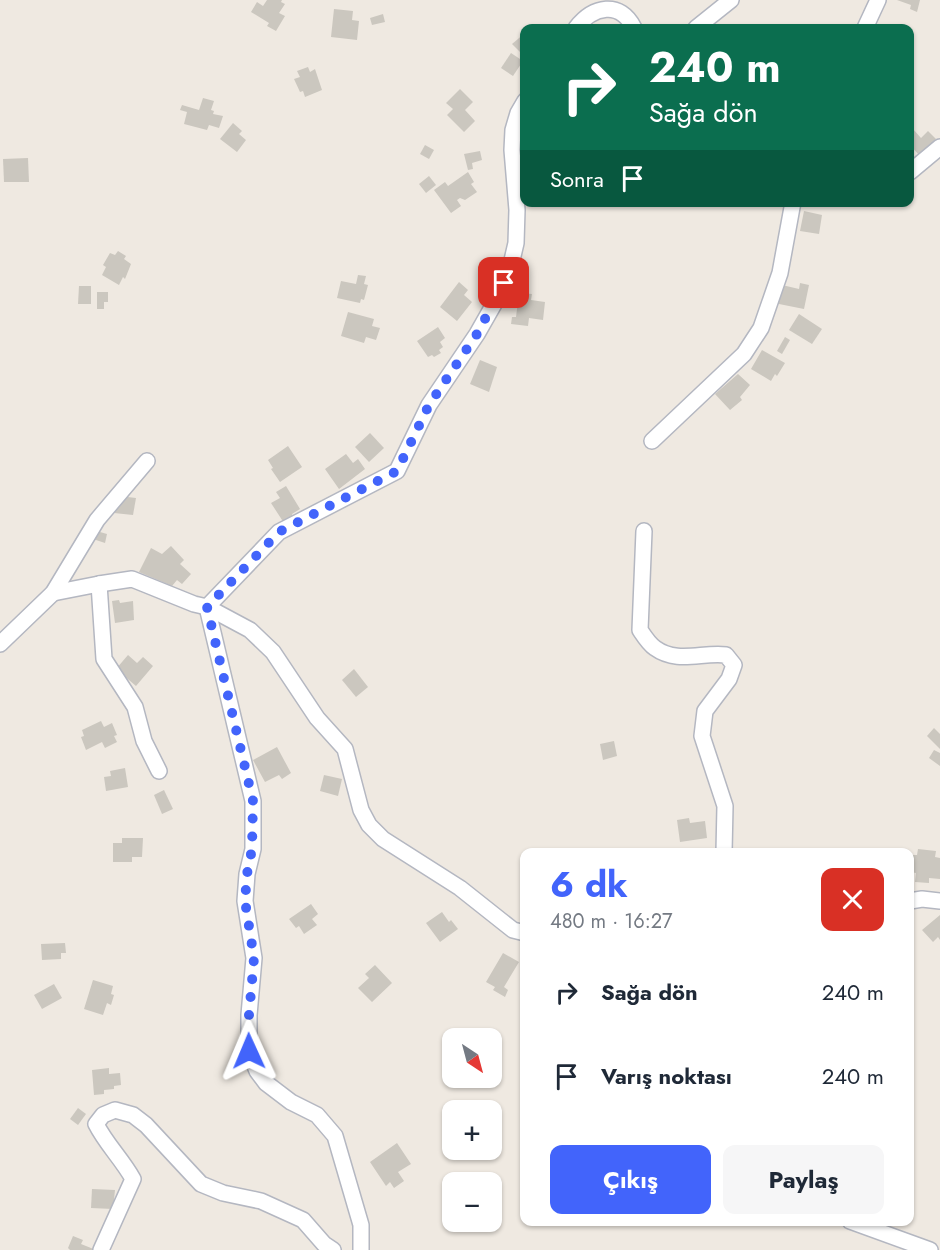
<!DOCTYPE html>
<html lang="tr">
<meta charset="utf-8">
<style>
body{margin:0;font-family:Jost,sans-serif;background:#f6f6f7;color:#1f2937;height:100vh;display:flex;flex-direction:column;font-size:22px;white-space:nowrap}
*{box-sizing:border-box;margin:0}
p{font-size:20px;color:#747a83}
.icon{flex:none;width:33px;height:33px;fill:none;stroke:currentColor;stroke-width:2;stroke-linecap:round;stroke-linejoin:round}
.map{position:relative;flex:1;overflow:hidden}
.details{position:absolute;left:520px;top:848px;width:394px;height:378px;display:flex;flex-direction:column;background:#fff;border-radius:12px;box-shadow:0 2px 4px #0004}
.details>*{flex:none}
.guide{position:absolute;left:520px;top:24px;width:394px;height:183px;border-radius:12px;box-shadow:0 2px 4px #0004;background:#0b6e4f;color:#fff;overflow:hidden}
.needle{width:39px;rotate:144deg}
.controls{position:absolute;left:442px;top:1028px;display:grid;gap:12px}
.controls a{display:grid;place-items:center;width:60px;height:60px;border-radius:12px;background:#fff;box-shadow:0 2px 4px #0004;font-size:30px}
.pin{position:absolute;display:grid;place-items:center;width:51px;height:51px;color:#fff;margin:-26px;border-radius:12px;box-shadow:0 3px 9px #0006}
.me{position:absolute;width:66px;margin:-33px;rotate:359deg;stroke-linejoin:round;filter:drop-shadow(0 0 4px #0008)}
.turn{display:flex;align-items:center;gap:21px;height:126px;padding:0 30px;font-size:27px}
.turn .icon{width:78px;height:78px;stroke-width:2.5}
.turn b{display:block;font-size:42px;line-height:51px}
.then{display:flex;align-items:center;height:57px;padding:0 30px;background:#0003;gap:12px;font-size:22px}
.round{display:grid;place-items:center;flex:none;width:63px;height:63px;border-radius:12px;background:#f6f6f7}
.head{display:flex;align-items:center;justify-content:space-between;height:102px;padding:0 30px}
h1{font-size:36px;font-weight:700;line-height:45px;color:#4264fb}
.button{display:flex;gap:12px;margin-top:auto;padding:12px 30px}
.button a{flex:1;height:69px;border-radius:12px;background:#4264fb;color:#fff;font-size:24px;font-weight:700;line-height:69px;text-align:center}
.button a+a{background:#f6f6f7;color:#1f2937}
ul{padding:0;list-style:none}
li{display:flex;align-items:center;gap:18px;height:84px;padding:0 30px}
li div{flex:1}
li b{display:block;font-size:22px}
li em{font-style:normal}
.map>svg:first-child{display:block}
</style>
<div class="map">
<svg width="940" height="1250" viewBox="0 0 940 1250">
<rect width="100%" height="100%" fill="#efe9e1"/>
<g fill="#cbc7bf">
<path d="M267,0H282L281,2L285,4L279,13L285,16L276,31L267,26L269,23L251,12L257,2L263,6Z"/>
<path d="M897,0H920L917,12L910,9L911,5Z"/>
<path d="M334,9L353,11L352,20L359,21L357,40L331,37Z"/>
<path d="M383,14L385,22L372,25L370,18Z"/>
<path d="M525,33V57L512,44Z"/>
<path d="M511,53L523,61L513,76L501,68Z"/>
<path d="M308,67L310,72L315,69L322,90L305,97L303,91L300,92L294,79L300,77L297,71Z"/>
<path d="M460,89L473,102L465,110L475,121L464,132L447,115L453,109L446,103Z"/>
<path d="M203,98L214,101L211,110L214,111L213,114L223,116L219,128L209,125L207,130L184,124L187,112L180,110L182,105L199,110Z"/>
<path d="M233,123L242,131L239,134L246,140L237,152L220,139Z"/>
<path d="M913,129L921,138L928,131L936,139L919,155L910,145V132Z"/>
<path d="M425,145L434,150L429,159L420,154Z"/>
<path d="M480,151L482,160L472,163L473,169L468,170L464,154Z"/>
<path d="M28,158L29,182H4L3,159Z"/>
<path d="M468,172L474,182L471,184L477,192L465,200L460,198L457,200L461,206L451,213L434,190L445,182L448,186Z"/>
<path d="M429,176L436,185L426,193L419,184Z"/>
<path d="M804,211L822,215L819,234L800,231Z"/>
<path d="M118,251L126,256L124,259L131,264L125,279L123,277L119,285L102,275L106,267L103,265L110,253L115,255Z"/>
<path d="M358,275L366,276L364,284L368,285L364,300L361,299L360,303L337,298L341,281L356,284Z"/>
<path d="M459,282L468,290L464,295L472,302L457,321L440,307Z"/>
<path d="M800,283L809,285L804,309L774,303L782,285L799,289Z"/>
<path d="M79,286H91V304H78Z"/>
<path d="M97,292H108V302H104V309H97Z"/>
<path d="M519,293L532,294L531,300L545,302L543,320L529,318L528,326L511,324L512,317H516Z"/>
<path d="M348,312L374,319L372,326L380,328L376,340L366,337L364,343L341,336Z"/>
<path d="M799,314L822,329L812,344L789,330Z"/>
<path d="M438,327L445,338L440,342L443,347L439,350L441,353L434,357L432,355L428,357L417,341Z"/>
<path d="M785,337L790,340L782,354L777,351Z"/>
<path d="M762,350L785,363L777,376L775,374L771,381L751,369Z"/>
<path d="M480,360L497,367L489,392L470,384Z"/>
<path d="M738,374L750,385L740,397L742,400L730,410L715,394Z"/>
<path d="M370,433L384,448L369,462L355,447Z"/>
<path d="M288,446L302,467L280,482L271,469L273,468L268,460Z"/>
<path d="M346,454L353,463L358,459L365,469L339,489L325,469Z"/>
<path d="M286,486L300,509L292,514L293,517L284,523L271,503L280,498L276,492Z"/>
<path d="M119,496L136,498L133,515L114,513Z"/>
<path d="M93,530L107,534L105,543L90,538Z"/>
<path d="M171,546L184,560L180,564L191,574L182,584L177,580L172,586L139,572L151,548L162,554Z"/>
<path d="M119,600L120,603L133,601L134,620L115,623L112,601Z"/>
<path d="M128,655L137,663L143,657L153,666L136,686L116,669Z"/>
<path d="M354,669L368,687L356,697L342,680Z"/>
<path d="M101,721L104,727L112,723L117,735L114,736L117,742L105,748L102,742L86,750L81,737L84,736L82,730Z"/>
<path d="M934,728L940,734V749L927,736Z"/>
<path d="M614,741L617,756L603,760L600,744Z"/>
<path d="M277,747L291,773L282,779L279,775L265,782L253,760Z"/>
<path d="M934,750L940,753V766L929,758Z"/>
<path d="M125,768L128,787L106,791L104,777L111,776L110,771Z"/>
<path d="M324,775L342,779L338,796L320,791Z"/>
<path d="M164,790L173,809L162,814L154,795Z"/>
<path d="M689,818L690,823L705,821L707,838L680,842L677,820Z"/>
<path d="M122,838H143L142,857H132V862H113V843H122Z"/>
<path d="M918,849L936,851L935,857L940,858V879L929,878V883L915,882L916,873L910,872V868L912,855H917Z"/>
<path d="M311,904L318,914L312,919L317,925L304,934L299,926L296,928L289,919Z"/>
<path d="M442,912L449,922L451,920L458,929L440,942L426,923Z"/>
<path d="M940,915V940L938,937L933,942L922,930Z"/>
<path d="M65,943L66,953H61V959L42,960L41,944Z"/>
<path d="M503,953L519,962L504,987L508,990L505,997L493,990L495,987L486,982Z"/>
<path d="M375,965L392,983L372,1002L358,988L369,978L365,974Z"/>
<path d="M93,980L113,986L111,994L114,995L111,1005L107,1003L103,1015L84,1009Z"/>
<path d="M54,984L62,998L42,1009L34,995Z"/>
<path d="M109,1068V1074L120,1073L121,1085L114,1086V1089L104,1090V1094L94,1095L92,1070Z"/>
<path d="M78,1108L86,1114L78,1125L70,1119Z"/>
<path d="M397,1143L411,1164L398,1172L404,1181L394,1188L390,1182L386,1186L370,1162Z"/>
<path d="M92,1189L115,1190L113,1209L91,1208Z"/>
<path d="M73,1236L83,1240L81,1244L96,1250H70L68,1248Z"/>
</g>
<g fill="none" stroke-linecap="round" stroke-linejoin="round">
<defs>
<g id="minor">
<path d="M576,28C593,6 620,0 634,28"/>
<path d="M696,28L731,0"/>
<path d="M865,28L878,0"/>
<path d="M910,172L940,147"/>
<path d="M652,441L744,354L761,328L780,273L793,202"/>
<path d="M644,531L640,630C644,636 649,644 655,648C677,664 702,652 726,655L734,665L729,679L705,711L702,736L725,806L724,852"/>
<path d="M99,584L104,659L135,707L144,741L159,771"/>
<path d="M53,593L99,584L132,579L194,604L207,607L250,630L273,652L317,718L345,749L361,810L369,825L383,839L460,888L513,930L525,933"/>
<path d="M207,607L253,801V849L247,874L245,901L254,958L249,1015V1051L257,1071L266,1083L291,1102L317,1115L335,1136L361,1225V1250"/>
<path d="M207,607L279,532L397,471L429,405L477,334L498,297L510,269L516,243L517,210L512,150L513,130L518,113L525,101"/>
<path d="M0,644L53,593L97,520L147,461"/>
<path d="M910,901L922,899L940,901"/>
<path d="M850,1221L930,1250"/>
<path d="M101,1250L133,1179C122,1159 106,1144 96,1124L103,1115L115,1110L133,1115L146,1125L201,1184L223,1193L261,1201L303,1220L324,1244L333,1250"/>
</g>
</defs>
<use href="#minor" stroke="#b4b7c1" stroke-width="18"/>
<use href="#minor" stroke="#fff" stroke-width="15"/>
</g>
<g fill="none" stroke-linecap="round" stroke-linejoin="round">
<path stroke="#4264fb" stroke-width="10" stroke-dasharray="0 18" d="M249,1051V1015L254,958L245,901L247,874L252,849L253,801L207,607L279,532L397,471L429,405L477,334L504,283"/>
</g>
</svg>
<div class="controls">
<a><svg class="needle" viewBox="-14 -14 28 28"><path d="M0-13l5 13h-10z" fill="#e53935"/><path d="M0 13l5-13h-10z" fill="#747a83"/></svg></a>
<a>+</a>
<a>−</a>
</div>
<div class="pin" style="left:504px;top:283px;background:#d93025"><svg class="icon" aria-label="arrive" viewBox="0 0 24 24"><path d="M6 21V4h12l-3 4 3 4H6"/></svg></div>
<svg class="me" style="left:249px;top:1051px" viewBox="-20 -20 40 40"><path d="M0-17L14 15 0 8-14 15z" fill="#4264fb" stroke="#fff" stroke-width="4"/></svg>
<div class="guide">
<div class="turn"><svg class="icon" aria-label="right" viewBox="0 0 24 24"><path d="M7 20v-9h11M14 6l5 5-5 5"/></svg><div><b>240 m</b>Sağa dön</div></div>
<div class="then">Sonra<svg class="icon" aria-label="arrive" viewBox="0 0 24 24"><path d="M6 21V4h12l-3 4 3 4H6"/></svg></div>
</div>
<section class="details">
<div class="head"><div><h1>6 dk</h1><p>480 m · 16:27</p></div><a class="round" style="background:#d93025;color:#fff"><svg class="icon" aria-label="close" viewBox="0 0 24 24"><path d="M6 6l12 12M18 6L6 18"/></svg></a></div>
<ul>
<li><svg class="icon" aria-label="right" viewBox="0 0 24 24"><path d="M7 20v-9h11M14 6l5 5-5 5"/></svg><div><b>Sağa dön</b></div><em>240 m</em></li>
<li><svg class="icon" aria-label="arrive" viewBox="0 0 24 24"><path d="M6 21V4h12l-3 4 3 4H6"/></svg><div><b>Varış noktası</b></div><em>240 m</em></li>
</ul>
<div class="button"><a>Çıkış</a><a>Paylaş</a></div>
</section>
</div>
